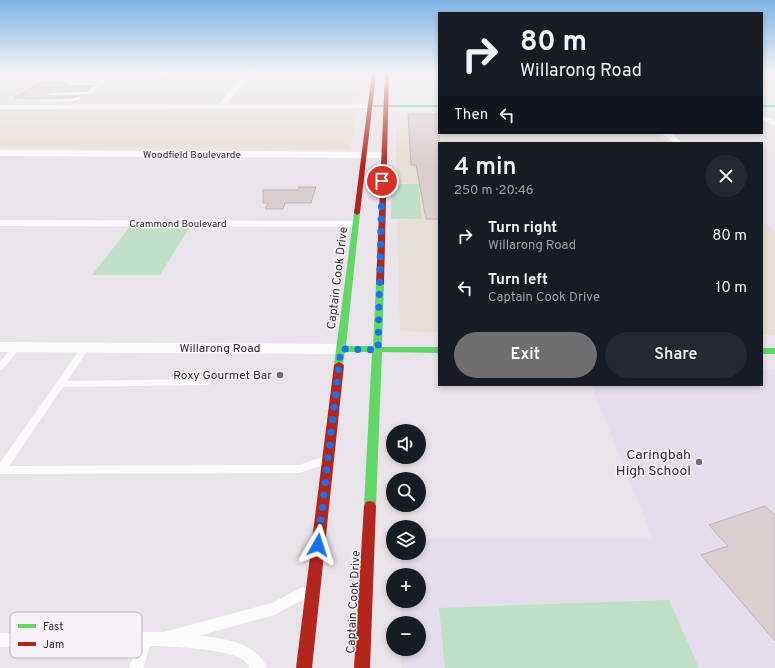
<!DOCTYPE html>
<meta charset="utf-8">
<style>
body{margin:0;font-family:Overpass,sans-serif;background:#242831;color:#f1f3f6;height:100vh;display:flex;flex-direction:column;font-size:15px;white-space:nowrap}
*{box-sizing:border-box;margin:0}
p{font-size:13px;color:#9ea1a6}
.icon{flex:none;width:22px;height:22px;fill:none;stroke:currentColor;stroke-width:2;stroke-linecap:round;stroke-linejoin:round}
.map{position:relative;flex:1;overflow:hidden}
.sheet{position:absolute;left:438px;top:142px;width:325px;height:244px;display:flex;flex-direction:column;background:#171b24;border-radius:0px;box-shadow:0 2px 6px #0003}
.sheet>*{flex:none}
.banner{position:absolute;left:438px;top:12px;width:325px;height:122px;border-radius:0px;box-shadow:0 2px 6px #0003;background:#171b24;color:#f1f3f6;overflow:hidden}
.tools{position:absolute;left:386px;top:424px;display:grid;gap:8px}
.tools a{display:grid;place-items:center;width:40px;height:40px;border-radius:50%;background:#171b24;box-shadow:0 2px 6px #0003;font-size:20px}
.pin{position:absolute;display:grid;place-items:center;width:34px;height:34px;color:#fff;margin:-17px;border:2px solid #fff;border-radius:50%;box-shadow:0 1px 4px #0007}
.me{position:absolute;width:44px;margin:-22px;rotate:6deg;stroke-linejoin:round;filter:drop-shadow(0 0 3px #0008)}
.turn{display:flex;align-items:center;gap:14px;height:84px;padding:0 16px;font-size:18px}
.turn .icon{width:52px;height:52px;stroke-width:2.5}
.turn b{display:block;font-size:28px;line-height:34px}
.then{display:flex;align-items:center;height:38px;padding:0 16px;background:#0003;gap:8px;font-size:15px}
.round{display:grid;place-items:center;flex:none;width:42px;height:42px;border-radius:21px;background:#242831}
.head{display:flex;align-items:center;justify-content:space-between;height:68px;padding:0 16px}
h1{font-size:24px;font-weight:600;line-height:30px}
.cta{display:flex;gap:8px;margin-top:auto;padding:8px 16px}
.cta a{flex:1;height:46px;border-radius:24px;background:#716e71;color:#fff;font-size:16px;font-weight:600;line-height:46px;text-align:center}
.cta a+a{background:#242831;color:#f1f3f6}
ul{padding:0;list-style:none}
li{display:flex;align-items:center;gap:12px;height:52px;padding:0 16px}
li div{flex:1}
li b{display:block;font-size:15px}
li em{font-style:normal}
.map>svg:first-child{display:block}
</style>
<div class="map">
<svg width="775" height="668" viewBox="0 0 775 668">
<rect width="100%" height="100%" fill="#e9e4e9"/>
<g fill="#e7dfd6">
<path d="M0,73H364L359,102L356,103H0Z"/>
<path d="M0,110H358L350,149L0,148Z"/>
<path d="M439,127V133H656L668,143H439V332L400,331L397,220L423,219L419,184L396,183V128Z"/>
<path d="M762,221L775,232V335H762Z"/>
</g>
<path fill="#e3ddec" d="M762,369H775V668H401V649H419V623H401V601H419V575H401V553H419V539H653L591,385H762Z"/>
<g fill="#bfe0c6">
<path d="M391,184H419L422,219H391Z"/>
<path d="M129,228H189L160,275H92Z"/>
<path d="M669,600L699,668H445L439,608Z"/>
</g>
<g fill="#dbcece" stroke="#bbb7b9">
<path d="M60,73H121L117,76H55Z"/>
<path d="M40,83H66L67,86H92L86,91L48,92L47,94L50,96H78L71,98H14Z"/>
<path d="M408,114H439V219H426L416,165H411Z"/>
<path d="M299,187H316L311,203H285L283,209H265L268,203H263V190H298Z"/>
<path d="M765,506L775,515V641L701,555L728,546L709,525Z"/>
</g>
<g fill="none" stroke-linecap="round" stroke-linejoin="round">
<g fill="#fcfbfc" fill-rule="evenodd">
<path d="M78,78L79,80L73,83L98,84L96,85L67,84Z"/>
<path d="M107,78L110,79L89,94L50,95L48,94L87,92Z"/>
<path d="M79,97L80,99L71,101L42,102L40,101L71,99Z"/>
<path d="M14,345H20L21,347L3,369L0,370V362Z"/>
<path d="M83,345H89L90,347L67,381L207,379L210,380L211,382L210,384L207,385L63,387L9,466L299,465L322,457L326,458L327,461L326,464L299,473L0,474V463Z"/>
<path d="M303,587L308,589L309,593L308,597L274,615L198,636C223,638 256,642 267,668H250C248,665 245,661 242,659C223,649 173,646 150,646L143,668H129L137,646L0,647V633L164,632L272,603Z"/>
</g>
<g fill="#fcfbfc" fill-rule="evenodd">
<path d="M160,73H170C151,86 30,81 0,81V77H124L145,76Z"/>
<path d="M244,73H250L227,104H370L374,106L370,108L0,109V105L219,104Z"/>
<path d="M762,115L775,121V126L762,120Z"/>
<path d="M662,133H671L683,143H674Z"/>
<path d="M0,150L383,152L387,155L383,158L0,156Z"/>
<path d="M0,220L355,221L361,224L355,227L0,226Z"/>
<path d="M0,342L341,344L346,346L349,349L346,352L341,354L0,352Z"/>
</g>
<g fill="#63d668" fill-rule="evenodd">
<path d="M372,105H439V107H374Z"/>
<rect x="762" y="105" width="13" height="2"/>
<path d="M357,211L360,213L346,346H373L376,284L380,282L384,284L382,347H439V353L382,352L376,506L374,510L370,511L366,510L364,506L372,352H345L342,367L339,368L334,365L354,213Z"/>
<rect x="762" y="348" width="13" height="6"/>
</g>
<g fill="#b3261e" fill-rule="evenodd">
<path d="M372,73H376L360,213L357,215L354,213Z"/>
<path d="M385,73H389L384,284L380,286L376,284Z"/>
<path d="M339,362L344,365L312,668H296L334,365Z"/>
<path d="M370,501L374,502L376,506L370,668H354L364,506L366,502Z"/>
</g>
</g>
<linearGradient id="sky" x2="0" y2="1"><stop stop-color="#7fb4e6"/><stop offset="0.44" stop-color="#f5f3f5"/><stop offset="1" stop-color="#f5f3f5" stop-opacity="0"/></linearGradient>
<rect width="775" height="166" fill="url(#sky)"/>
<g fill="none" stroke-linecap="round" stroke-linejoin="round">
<path stroke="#1a73e8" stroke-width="7" stroke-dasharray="0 12.6" d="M318,545L341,349L378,350L382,181"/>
</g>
<g fill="#716e71" stroke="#f7f1f7" stroke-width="1.5">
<circle cx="280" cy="375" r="4"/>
<circle cx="699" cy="462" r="4"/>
</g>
<g text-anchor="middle" stroke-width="3" stroke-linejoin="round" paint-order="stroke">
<g font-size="10" fill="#302e30" stroke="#f7f1f7">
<text x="192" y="158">Woodfield Boulevarde</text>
<text x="178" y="227">Crammond Boulevard</text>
</g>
<g font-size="12" fill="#302e30" stroke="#f7f1f7">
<text transform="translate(337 278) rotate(-83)" y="4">Captain Cook Drive</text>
<text x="220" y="352">Willarong Road</text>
<text transform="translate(353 602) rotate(-87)" y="4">Captain Cook Drive</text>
</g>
<g font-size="12" fill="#302e30" stroke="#f7f1f7" text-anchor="end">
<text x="272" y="379">Roxy Gourmet Bar</text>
</g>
<g font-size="14" fill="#302e30" stroke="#f7f1f7" text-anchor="end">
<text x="691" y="459">Caringbah<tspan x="691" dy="16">High School</tspan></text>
</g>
</g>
<rect x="10" y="612" width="132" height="46" rx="6" fill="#f7f1f7" stroke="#bbb6bb" stroke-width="1"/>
<rect x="18" y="624" width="18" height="4" fill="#63d668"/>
<rect x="18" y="642" width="18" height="4" fill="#b3261e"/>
<g font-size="11" fill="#302e30">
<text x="43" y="630">Fast</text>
<text x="43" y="648">Jam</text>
</g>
</svg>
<div class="tools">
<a><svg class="icon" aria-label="sound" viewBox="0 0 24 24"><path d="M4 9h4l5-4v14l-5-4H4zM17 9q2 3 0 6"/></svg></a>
<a><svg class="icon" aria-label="search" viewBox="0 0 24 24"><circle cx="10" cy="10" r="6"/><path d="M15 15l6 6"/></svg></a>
<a><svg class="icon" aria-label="layers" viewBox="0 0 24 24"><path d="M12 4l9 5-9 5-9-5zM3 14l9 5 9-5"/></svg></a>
<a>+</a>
<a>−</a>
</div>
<div class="pin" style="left:382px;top:181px;background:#d93025"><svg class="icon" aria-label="arrive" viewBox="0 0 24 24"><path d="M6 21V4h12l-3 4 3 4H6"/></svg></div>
<svg class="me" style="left:318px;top:545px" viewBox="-20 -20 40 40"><path d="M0-17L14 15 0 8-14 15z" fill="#1a73e8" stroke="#fff" stroke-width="4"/></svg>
<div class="banner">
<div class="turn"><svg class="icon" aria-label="right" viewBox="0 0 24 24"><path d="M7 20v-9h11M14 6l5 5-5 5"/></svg><div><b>80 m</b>Willarong Road</div></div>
<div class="then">Then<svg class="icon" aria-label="left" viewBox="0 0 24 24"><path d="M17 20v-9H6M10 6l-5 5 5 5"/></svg></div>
</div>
<section class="sheet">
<div class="head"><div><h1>4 min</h1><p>250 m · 20:46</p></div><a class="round"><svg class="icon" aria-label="close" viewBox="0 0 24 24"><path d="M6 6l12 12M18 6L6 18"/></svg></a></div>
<ul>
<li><svg class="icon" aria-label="right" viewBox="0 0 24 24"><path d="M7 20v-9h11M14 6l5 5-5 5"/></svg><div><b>Turn right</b><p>Willarong Road</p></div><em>80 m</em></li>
<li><svg class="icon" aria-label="left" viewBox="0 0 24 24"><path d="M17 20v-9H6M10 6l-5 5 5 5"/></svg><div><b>Turn left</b><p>Captain Cook Drive</p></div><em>10 m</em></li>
</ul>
<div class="cta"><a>Exit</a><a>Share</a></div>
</section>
</div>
